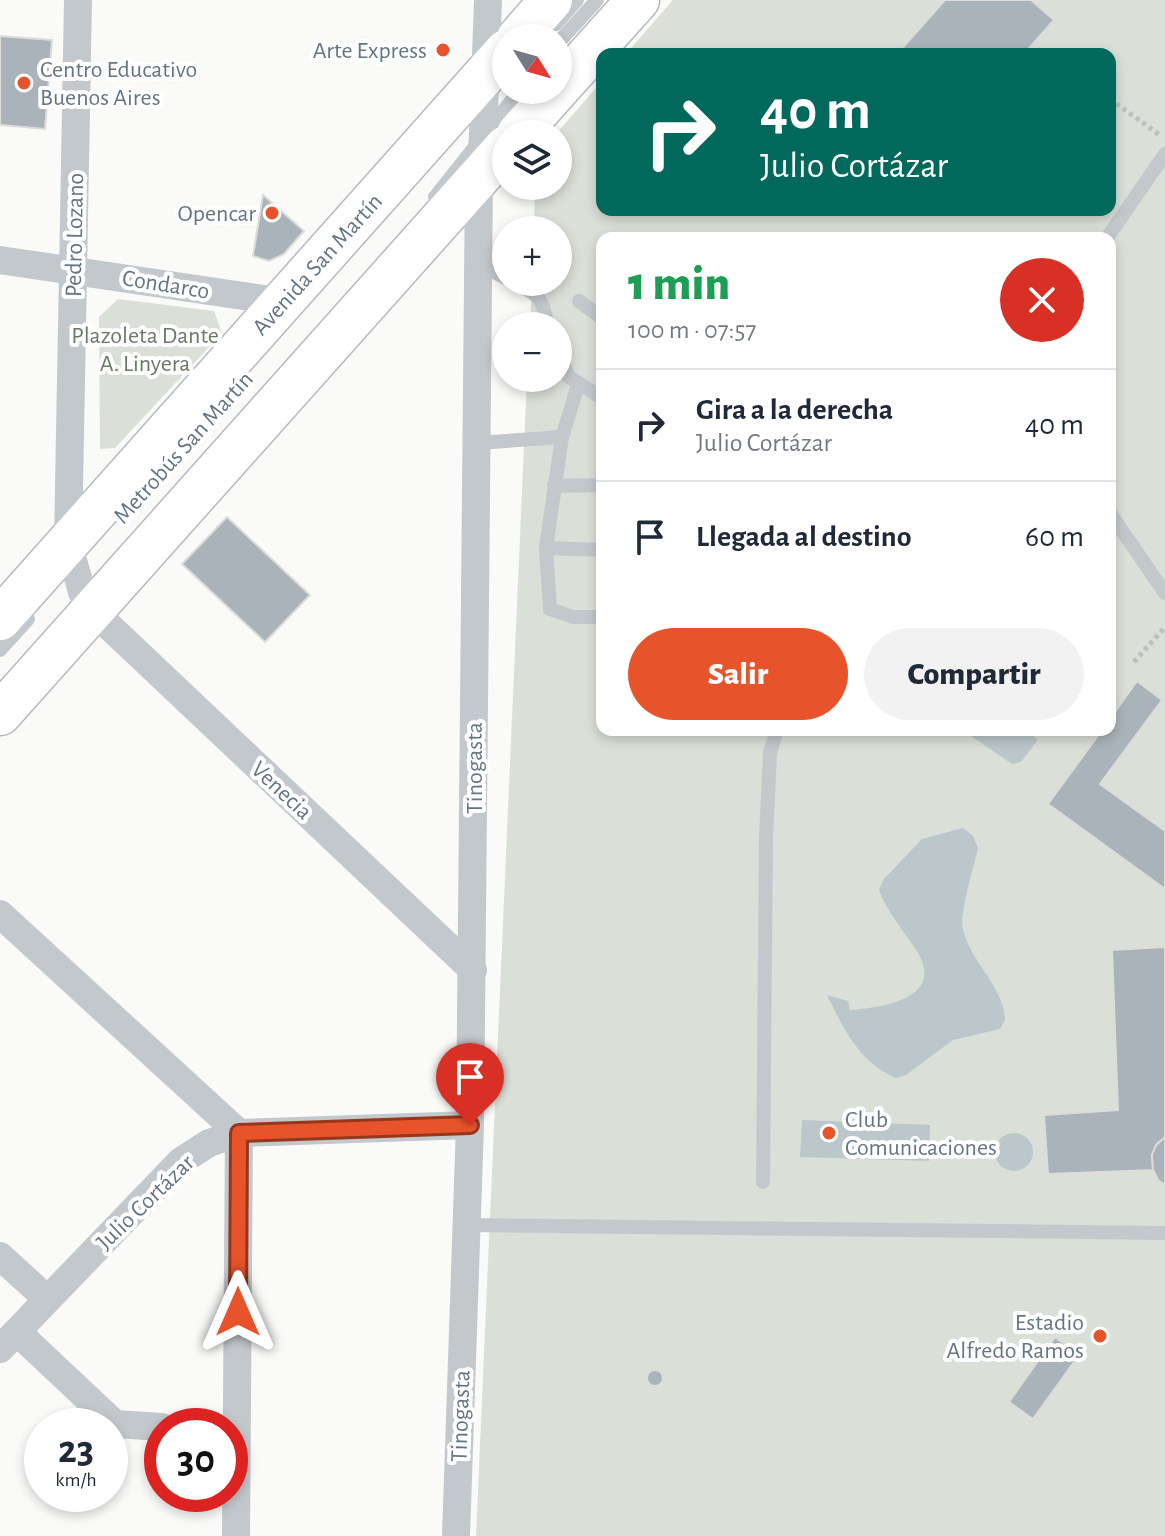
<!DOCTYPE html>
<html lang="es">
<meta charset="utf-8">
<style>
body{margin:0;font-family:"Alegreya Sans",sans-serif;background:#f2f2f3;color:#1f2937;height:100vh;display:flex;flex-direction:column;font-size:30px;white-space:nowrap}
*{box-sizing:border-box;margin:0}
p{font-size:26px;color:#747a83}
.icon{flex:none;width:44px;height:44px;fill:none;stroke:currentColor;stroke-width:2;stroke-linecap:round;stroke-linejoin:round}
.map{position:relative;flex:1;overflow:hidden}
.details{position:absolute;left:596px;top:232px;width:520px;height:504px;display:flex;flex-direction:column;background:#fff;border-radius:16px;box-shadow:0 4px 12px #0003}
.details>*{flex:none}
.top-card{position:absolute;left:596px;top:48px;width:520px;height:168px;border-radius:16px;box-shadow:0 4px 12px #0003;background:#00695c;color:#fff;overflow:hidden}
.needle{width:52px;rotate:127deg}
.tools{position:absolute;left:492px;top:24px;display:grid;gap:16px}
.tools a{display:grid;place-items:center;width:80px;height:80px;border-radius:50%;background:#fff;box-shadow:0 4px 12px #0003;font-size:40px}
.speed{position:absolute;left:24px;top:1408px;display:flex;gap:16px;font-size:40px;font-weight:700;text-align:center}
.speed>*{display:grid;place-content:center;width:104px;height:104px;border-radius:50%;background:#fff;box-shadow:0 4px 12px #0003;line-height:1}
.speed small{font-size:20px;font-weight:400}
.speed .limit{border:12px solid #d22;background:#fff;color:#111}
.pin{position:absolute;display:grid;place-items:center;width:68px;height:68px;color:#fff;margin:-82px -34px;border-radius:50% 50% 50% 0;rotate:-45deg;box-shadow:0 0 8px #0007}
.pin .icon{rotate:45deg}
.me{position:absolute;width:88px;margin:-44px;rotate:0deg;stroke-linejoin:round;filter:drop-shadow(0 0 6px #0008)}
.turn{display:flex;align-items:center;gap:28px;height:168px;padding:0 32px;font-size:36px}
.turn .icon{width:104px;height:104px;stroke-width:2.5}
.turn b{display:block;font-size:56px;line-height:68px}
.round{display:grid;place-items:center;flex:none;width:84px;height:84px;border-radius:42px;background:#f2f2f3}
.head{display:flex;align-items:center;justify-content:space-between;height:136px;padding:0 32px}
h1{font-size:48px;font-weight:800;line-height:60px;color:#1e9e55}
.action{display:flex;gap:16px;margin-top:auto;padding:16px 32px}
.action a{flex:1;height:92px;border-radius:48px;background:#e7542b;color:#fff;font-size:32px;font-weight:800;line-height:92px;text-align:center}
.action a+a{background:#f2f2f3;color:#1f2937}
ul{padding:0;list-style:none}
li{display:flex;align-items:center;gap:24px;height:112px;padding:0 32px;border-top:2px solid #e0e1e3}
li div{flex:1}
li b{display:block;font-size:30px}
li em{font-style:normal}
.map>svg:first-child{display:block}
</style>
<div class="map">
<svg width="1165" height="1536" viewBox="0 0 1165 1536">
<rect width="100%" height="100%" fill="#fafaf8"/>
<g fill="#dadfd7" fill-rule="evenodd">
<path d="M673,0H1165V1536H476L527,378H558V326H530L532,282H558V230H534L535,186H558V134H556L602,81V210H1110V54H626ZM602,238H1110V730H602Z"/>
<path d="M118,299L214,311L222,333L115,448L100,449L99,317Z"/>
</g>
<g fill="#bbc7cb">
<path d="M962,730H1025L1038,740L1021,762L1012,764Z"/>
<path d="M963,828L973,836L978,848C974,866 959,914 963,929C970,962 1004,986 1005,1020L1000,1029L953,1040L906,1075L896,1078C860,1063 843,1028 827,995L848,1001L850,1010C880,1008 945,999 918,953C905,932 888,914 879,890L883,880L922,839Z"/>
<path d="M802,1120L930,1125L929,1161L800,1157Z"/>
<circle cx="1014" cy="1152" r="19"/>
</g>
<g fill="#aab3b9" stroke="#dcdcda" stroke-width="2">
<path d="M945,0H1031L1054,20L1024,54H897Z"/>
<path d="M0,36L52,40L45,129L0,125Z"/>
<path d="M263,195L304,231L284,254L269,261L253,256Z"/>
<path d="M227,517L310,595L265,642L182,564Z"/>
<path d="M1137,681L1162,700L1100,784L1165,831V889L1048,804L1102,730H1110V719Z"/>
<path d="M1165,947V1137L1156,1145L1152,1155L1153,1170L1048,1174L1044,1115L1118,1110L1112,950Z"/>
<path d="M1165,1137V1185L1158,1180L1153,1170L1152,1155L1156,1145Z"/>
<path d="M1055,1337L1079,1355L1033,1419L1009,1402Z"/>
<circle cx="655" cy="1378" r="8"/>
</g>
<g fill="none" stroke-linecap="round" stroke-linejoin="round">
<defs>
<g id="primary">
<path d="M518,38L551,0"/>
<path d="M558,89L638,0"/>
<path d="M518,134L557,90"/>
<path d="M0,619L506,51"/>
<path d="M0,714L506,147"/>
</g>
</defs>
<use href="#primary" stroke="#b4babe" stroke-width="45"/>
<g stroke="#bbbfc2" stroke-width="5" stroke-dasharray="4 4" stroke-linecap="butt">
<path d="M1110,99L1161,136"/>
<path d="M1134,662L1165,627"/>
</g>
<g stroke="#c3c8cc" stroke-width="14">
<path d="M556,24L577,0"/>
<path d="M558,43L597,0"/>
<path d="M435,197L520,90"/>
<path d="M1107,238L1165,154"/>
<path d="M478,264L506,278"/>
<path d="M513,282C541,296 541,296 548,326"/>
<path d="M579,301L602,318"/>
<path d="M558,353L569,377L602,398"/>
<path d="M578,385L562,437L546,548L550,609L573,617H602"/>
<path d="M477,443L562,437"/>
<path d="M554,486L602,485"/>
<path d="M1110,513L1165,593"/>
<path d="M546,548L602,550"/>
<path d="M0,650L28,619"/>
<path d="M763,1182L766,838L770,753L777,730"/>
<path d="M466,1225L1165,1233"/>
</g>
<g stroke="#c3c8cc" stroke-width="28">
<path d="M78,0L68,543L82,592L92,610L473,970"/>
<path d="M0,260L284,302"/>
<path d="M0,914L239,1133L236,1536"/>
<path d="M0,1256L47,1299"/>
<path d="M17,1332L115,1424L162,1427"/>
<path d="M0,1349L181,1161L209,1143L239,1133L470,1125"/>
<path d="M456,1536L470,1125L479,178L483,136L488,0"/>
</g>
<use href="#primary" stroke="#fff" stroke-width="42"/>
</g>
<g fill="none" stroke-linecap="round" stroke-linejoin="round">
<defs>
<path id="route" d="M238,1312L239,1133L470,1125"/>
</defs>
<use href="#route" stroke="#96371c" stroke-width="20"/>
<use href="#route" stroke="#e7542b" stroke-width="14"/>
</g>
<g fill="#e7542b" stroke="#fff" stroke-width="3">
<circle cx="443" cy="50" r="8"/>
<circle cx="24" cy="83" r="8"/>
<circle cx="272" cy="213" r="8"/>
<circle cx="829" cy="1133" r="8"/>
<circle cx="1100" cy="1336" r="8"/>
</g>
<g text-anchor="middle" stroke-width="8" stroke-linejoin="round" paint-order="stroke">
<g font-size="24" fill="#647683" stroke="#fff" text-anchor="end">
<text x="427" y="58">Arte Express</text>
<text x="40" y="77" text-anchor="start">Centro Educativo<tspan x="40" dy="28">Buenos Aires</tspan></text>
<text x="256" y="221">Opencar</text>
<text x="845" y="1127" text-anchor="start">Club<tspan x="845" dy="28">Comunicaciones</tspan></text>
<text x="1084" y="1330">Estadio<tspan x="1084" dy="28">Alfredo Ramos</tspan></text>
</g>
<g font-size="24" fill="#647683" stroke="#fff">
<text transform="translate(74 235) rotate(-89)" y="8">Pedro Lozano</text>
<text transform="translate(317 264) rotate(-48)" y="8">Avenida San Martín</text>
<text transform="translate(166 284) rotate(9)" y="8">Condarco</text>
<text transform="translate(183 447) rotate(-48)" y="8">Metrobús San Martín</text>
<text transform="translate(474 768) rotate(-90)" y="8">Tinogasta</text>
<text transform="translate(282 790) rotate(43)" y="8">Venecia</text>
<text transform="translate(145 1202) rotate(-44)" y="8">Julio Cortázar</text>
<text transform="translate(460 1416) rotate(-88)" y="8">Tinogasta</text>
</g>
<g font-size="24" fill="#687a63" stroke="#fff">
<text x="145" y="343">Plazoleta Dante<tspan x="145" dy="28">A. Linyera</tspan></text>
</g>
</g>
</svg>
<div class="tools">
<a><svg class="needle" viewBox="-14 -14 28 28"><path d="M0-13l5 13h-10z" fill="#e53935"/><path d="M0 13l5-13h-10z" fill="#747a83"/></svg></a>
<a><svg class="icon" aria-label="layers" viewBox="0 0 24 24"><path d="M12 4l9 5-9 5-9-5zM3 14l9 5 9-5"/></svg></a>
<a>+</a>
<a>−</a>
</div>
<div class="speed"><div>23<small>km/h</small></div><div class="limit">30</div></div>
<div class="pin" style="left:470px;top:1125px;background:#d93025"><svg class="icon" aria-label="arrive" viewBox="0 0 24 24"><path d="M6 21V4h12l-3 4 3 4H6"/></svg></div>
<svg class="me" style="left:238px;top:1312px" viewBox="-20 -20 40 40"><path d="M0-17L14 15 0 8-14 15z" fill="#e7542b" stroke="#fff" stroke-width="4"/></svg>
<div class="top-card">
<div class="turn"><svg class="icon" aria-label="right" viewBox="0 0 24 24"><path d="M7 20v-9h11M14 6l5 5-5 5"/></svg><div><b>40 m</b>Julio Cortázar</div></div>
</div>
<section class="details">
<div class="head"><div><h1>1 min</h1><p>100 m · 07:57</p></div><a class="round" style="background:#d93025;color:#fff"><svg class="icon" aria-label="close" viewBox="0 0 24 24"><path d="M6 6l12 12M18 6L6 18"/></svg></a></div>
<ul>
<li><svg class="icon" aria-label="right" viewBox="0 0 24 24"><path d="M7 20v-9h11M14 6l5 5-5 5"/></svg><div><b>Gira a la derecha</b><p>Julio Cortázar</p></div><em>40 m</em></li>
<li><svg class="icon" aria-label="arrive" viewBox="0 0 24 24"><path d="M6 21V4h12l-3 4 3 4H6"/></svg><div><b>Llegada al destino</b></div><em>60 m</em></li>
</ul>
<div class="action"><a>Salir</a><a>Compartir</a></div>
</section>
</div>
